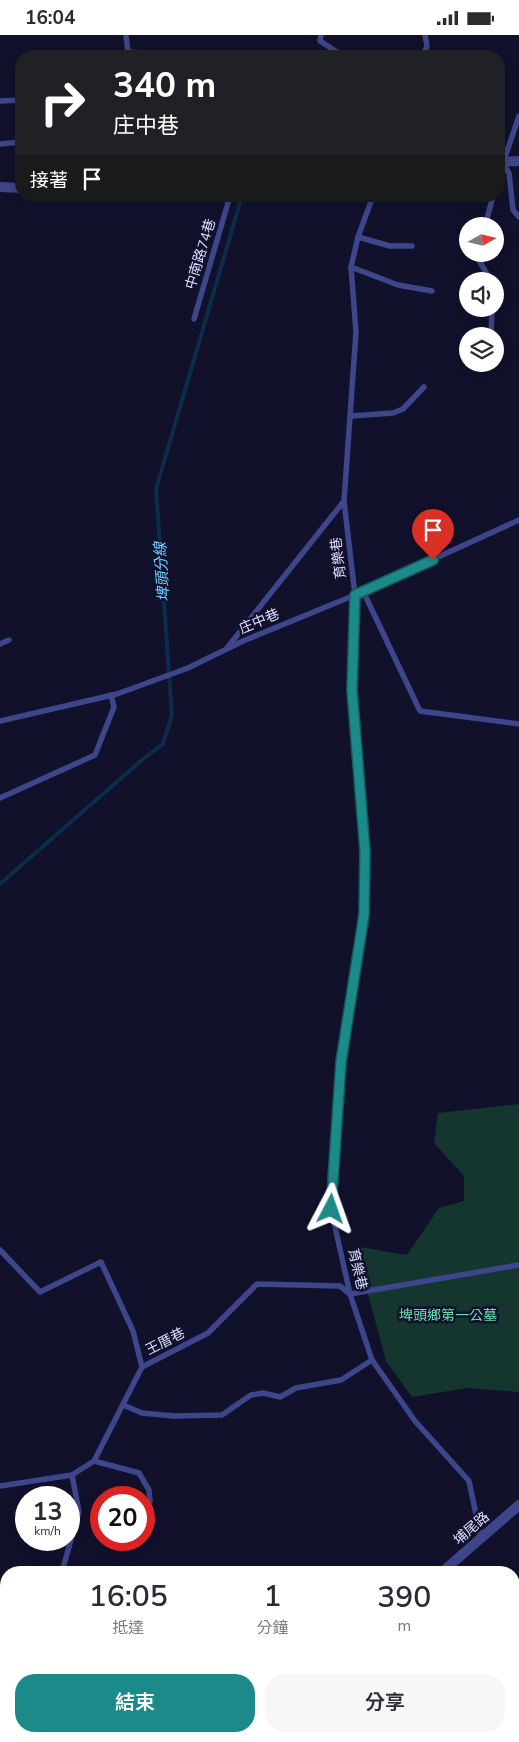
<!DOCTYPE html>
<html lang="zh-TW">
<meta charset="utf-8">
<style>
body{margin:0;font-family:"Nunito Sans","Noto Sans TC",sans-serif;background:#f7f7f7;color:#2b2b33;height:100vh;display:flex;flex-direction:column;font-size:19px;white-space:nowrap}
*{box-sizing:border-box;margin:0}
p{font-size:16px;color:#7c7c81}
.icon{flex:none;width:28px;height:28px;fill:none;stroke:currentColor;stroke-width:2;stroke-linecap:round;stroke-linejoin:round}
.map{position:relative;flex:1;overflow:hidden}
.side{position:absolute;left:0px;top:1531px;width:520px;height:176px;display:flex;flex-direction:column;background:#fff;border-radius:20px 20px 0 0;box-shadow:0 2px 12px #0003}
.side>*{flex:none}
.top-card{position:absolute;left:15px;top:15px;width:490px;height:152px;border-radius:20px;box-shadow:0 2px 12px #0003;background:#202124;color:#fff;overflow:hidden}
.needle{width:32px;rotate:82deg}
.fabs{position:absolute;left:459px;top:182px;display:grid;gap:10px}
.fabs a{display:grid;place-items:center;width:45px;height:45px;border-radius:50%;background:#fff;box-shadow:0 2px 12px #0003;font-size:25px}
.speed{position:absolute;left:15px;top:1451px;display:flex;gap:10px;font-size:25px;font-weight:700;text-align:center}
.speed>*{display:grid;place-content:center;width:65px;height:65px;border-radius:50%;background:#fff;box-shadow:0 2px 12px #0003;line-height:1}
.speed small{font-size:12px;font-weight:400}
.speed .limit{border:8px solid #d22;background:#fff;color:#111}
.pin{position:absolute;display:grid;place-items:center;width:42px;height:42px;color:#fff;margin:-51px -21px;border-radius:50% 50% 50% 0;rotate:-45deg;box-shadow:0 0 5px #0007}
.pin .icon{rotate:45deg}
.me{position:absolute;width:55px;margin:-28px;rotate:4deg;stroke-linejoin:round;filter:drop-shadow(0 0 4px #0008)}
.turn{display:flex;align-items:center;gap:18px;height:105px;padding:0 15px;font-size:22px}
.turn .icon{width:65px;height:65px;stroke-width:2.5}
.turn b{display:block;font-size:35px;line-height:42px}
.then{display:flex;align-items:center;height:48px;padding:0 15px;background:#0003;gap:10px;font-size:19px}
.eta{display:flex;justify-content:space-evenly;align-items:center;height:85px;text-align:center}
.eta b{font-size:30px;font-weight:600;line-height:35px}
.cta{display:flex;gap:10px;margin-top:auto;padding:10px 15px}
.cta a{flex:1;height:58px;border-radius:20px;background:#1c8a88;color:#fff;font-size:20px;font-weight:600;line-height:58px;text-align:center}
.cta a+a{background:#f7f7f7;color:#2b2b33}
.status{display:flex;justify-content:space-between;align-items:center;height:35px;padding:0 25px;background:#fff;direction:ltr}
.status svg{height:14px;fill:currentColor}
.map>svg:first-child{display:block}
</style>
<div class="status"><b>16:04</b><svg viewBox="0 0 49 12"><path d="M0 12V9h3v3zM5 12V6h3v6zM10 12V3h3v9zM15 12V0h3v12zM26 1h20v11H26zM47 4h2v5h-2z"/></svg></div>
<div class="map">
<svg width="519" height="1707" viewBox="0 0 519 1707">
<rect width="100%" height="100%" fill="#12112c"/>
<path fill="#14362f" d="M519,1069V1357L467,1353L412,1362L386,1326L355,1211L407,1220L439,1173L464,1166V1141L434,1108L438,1078Z"/>
<g fill="none" stroke-linecap="round" stroke-linejoin="round">
<path stroke="#0b2d4b" stroke-width="4" d="M0,849L143,724L163,709L172,680L156,454L242,161"/>
<g stroke="#0b2d4b" stroke-width="12">
<path d="M514,1677L519,1673"/>
<path d="M470,1707L478,1701"/>
</g>
<g stroke="#3d468a" stroke-width="5.5">
<path d="M126,0L128,17L205,21"/>
<path d="M321,0L320,6L337,17L352,21"/>
<path d="M423,21L427,11L425,0"/>
<path d="M0,66L21,65"/>
<path d="M0,109L21,107"/>
<path d="M502,127L509,138L513,175L519,182"/>
<path d="M499,140L519,81"/>
<path d="M373,161L358,202L351,232L356,297L344,466L355,560L352,655L365,816L364,880L341,1027L331,1174L350,1259L372,1325L415,1386L469,1446L481,1503"/>
<path d="M485,191L493,161"/>
<path d="M358,202L390,211H412"/>
<path d="M478,219L477,222L491,246"/>
<path d="M351,232L398,250L432,256"/>
<path d="M194,284L230,161"/>
<path d="M491,300L492,274"/>
<path d="M351,381L393,378L403,374L424,352"/>
<path d="M363,556L420,676L519,689"/>
<path d="M0,609L9,605"/>
<path d="M227,613L344,466"/>
<path d="M0,686L117,659L188,633L243,606L355,560L519,485"/>
<path d="M0,763L95,720L114,672L111,660"/>
<path d="M0,1215L40,1257L101,1227L133,1296L142,1332"/>
<path d="M123,1370L142,1378L174,1381L222,1380L251,1360L263,1358L280,1362L296,1353L341,1345L372,1325"/>
<path d="M94,1426L139,1438L149,1455L150,1466"/>
<path d="M0,1451L72,1440L94,1426L142,1332L208,1298L257,1249L340,1251L350,1259L519,1230"/>
<path d="M63,1533L79,1477L72,1440"/>
<path d="M0,1587L6,1586"/>
<path d="M513,1707L519,1703"/>
</g>
<g stroke="#3d468a" stroke-width="10">
<path d="M499,127L519,126"/>
<path d="M0,152L21,153"/>
</g>
<g stroke="#3d468a" stroke-width="10">
<path d="M441,1538L519,1470"/>
<path d="M307,1707L310,1701"/>
</g>
</g>
<g fill="none" stroke-linecap="round" stroke-linejoin="round">
<defs>
<path id="route" d="M331,1174L341,1027L364,880L365,816L352,655L355,560L433,525"/>
</defs>
<use href="#route" stroke="#125a58" stroke-width="12"/>
<use href="#route" stroke="#1c8a88" stroke-width="9"/>
</g>
<g text-anchor="middle" stroke-width="5" stroke-linejoin="round" paint-order="stroke">
<g font-size="14" fill="#dcdeff" stroke="#12112c">
<text transform="translate(200 219) rotate(-73)" y="5">中南路74巷</text>
<text transform="translate(338 523) rotate(-97)" y="5">育樂巷</text>
<text transform="translate(259 586) rotate(-23)" y="5">庄中巷</text>
<text transform="translate(358 1234) rotate(77)" y="5">育樂巷</text>
<text transform="translate(165 1306) rotate(-27)" y="5">王厝巷</text>
<text transform="translate(471 1493) rotate(-41)" y="5">埔尾路</text>
</g>
<g font-size="14" fill="#66e1af" stroke="#12112c">
<text x="448" y="1285">埤頭鄉第一公墓</text>
</g>
<g font-size="15" font-style="italic" fill="#6bd2fe" stroke="#12112c">
<text transform="translate(162 537) rotate(-94)" y="5">埤頭分線</text>
</g>
</g>
</svg>
<div class="fabs">
<a><svg class="needle" viewBox="-14 -14 28 28"><path d="M0-13l5 13h-10z" fill="#e53935"/><path d="M0 13l5-13h-10z" fill="#7c7c81"/></svg></a>
<a><svg class="icon" aria-label="sound" viewBox="0 0 24 24"><path d="M4 9h4l5-4v14l-5-4H4zM17 9q2 3 0 6"/></svg></a>
<a><svg class="icon" aria-label="layers" viewBox="0 0 24 24"><path d="M12 4l9 5-9 5-9-5zM3 14l9 5 9-5"/></svg></a>
</div>
<div class="speed"><div>13<small>km/h</small></div><div class="limit">20</div></div>
<div class="pin" style="left:433px;top:525px;background:#d93025"><svg class="icon" aria-label="arrive" viewBox="0 0 24 24"><path d="M6 21V4h12l-3 4 3 4H6"/></svg></div>
<svg class="me" style="left:331px;top:1174px" viewBox="-20 -20 40 40"><path d="M0-17L14 15 0 8-14 15z" fill="#1c8a88" stroke="#fff" stroke-width="4"/></svg>
<div class="top-card">
<div class="turn"><svg class="icon" aria-label="right" viewBox="0 0 24 24"><path d="M7 20v-9h11M14 6l5 5-5 5"/></svg><div><b>340 m</b>庄中巷</div></div>
<div class="then">接著<svg class="icon" aria-label="arrive" viewBox="0 0 24 24"><path d="M6 21V4h12l-3 4 3 4H6"/></svg></div>
</div>
<section class="side">
<div class="eta">
<div><b>16:05</b><p>抵達</p></div>
<div><b>1</b><p>分鐘</p></div>
<div><b>390</b><p>m</p></div>
</div>
<div class="cta"><a>結束</a><a>分享</a></div>
</section>
</div>
